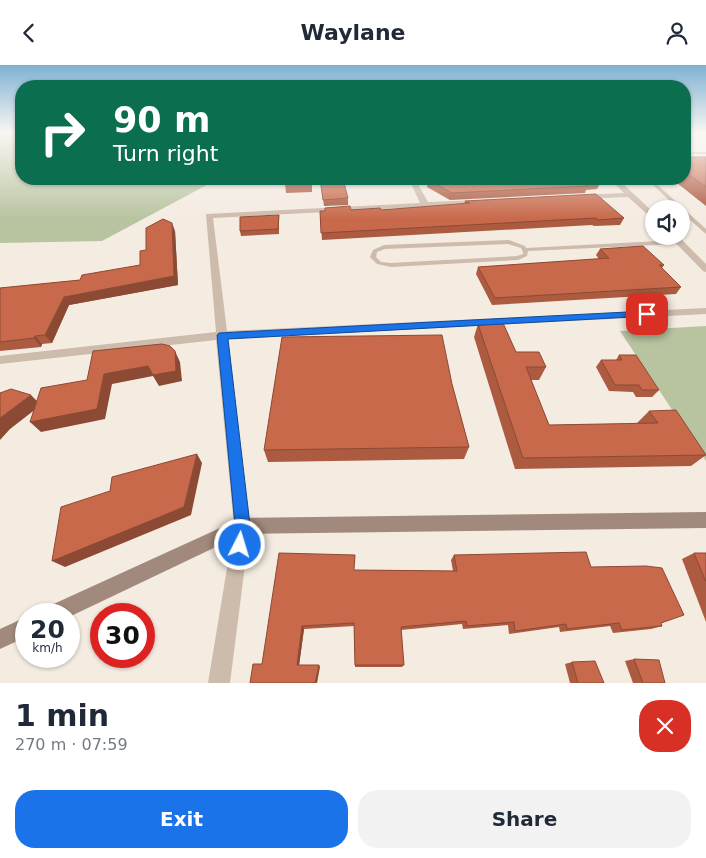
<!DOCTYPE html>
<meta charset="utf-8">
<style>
body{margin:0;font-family:"DejaVu Sans",sans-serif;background:#f2f2f3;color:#1f2937;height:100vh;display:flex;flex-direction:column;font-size:19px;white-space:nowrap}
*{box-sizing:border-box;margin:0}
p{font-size:16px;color:#747a83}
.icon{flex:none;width:28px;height:28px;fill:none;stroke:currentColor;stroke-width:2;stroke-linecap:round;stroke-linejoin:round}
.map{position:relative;height:618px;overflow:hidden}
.details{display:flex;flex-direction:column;background:#fff;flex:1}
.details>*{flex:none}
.hud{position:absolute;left:15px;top:15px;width:676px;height:105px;border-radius:20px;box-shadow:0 1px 4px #0004;background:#0b6e4f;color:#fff;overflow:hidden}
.controls{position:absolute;left:645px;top:135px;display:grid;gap:10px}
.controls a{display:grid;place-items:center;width:45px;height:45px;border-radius:50%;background:#fff;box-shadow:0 1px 4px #0004;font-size:25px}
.speed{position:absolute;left:15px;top:538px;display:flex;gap:10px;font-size:25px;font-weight:700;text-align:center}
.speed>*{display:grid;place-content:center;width:65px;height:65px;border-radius:50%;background:#fff;box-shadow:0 1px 4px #0004;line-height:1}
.speed small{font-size:12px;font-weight:400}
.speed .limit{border:8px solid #d22;background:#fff;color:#111}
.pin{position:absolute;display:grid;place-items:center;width:42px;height:42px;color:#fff;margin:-21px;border-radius:10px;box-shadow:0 2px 8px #0006}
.me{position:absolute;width:55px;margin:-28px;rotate:5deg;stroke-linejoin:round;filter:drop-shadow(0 0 4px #0008)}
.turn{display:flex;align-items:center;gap:18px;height:105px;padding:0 15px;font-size:22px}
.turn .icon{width:65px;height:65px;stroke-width:2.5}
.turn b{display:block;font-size:35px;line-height:42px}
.round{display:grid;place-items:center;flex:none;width:52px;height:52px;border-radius:20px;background:#f2f2f3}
.head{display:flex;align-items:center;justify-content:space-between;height:85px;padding:0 15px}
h1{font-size:30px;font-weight:600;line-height:38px}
.button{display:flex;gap:10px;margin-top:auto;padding:10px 15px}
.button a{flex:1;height:58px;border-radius:20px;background:#1a73e8;color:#fff;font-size:20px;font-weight:600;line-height:58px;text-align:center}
.button a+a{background:#f2f2f3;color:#1f2937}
header{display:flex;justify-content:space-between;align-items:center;height:65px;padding:0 15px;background:#fff;font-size:22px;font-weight:600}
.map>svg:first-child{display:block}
</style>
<header><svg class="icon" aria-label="back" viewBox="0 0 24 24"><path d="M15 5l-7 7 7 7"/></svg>Waylane<svg class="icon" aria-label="person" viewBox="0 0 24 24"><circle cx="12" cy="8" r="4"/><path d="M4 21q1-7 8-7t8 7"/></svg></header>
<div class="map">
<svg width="706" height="618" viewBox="0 0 706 618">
<rect width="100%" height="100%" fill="#f4ebe1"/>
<g fill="#b8c4a0">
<path d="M0,68H21V114H218L102,176L0,178Z"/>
<path d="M706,261V396L620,266Z"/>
</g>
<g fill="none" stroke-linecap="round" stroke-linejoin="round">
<g fill="#cdbbac" fill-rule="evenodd">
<rect x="685" y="87" width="21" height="2"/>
<path d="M647,114H651L706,164V169L681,147V144H678Z"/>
<path d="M509,175L525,181L526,183L679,175L682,177L679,179L528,186L527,191L518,195L391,202L377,199L370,192L373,185L384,180ZM508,179L521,183L523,187V189L517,191L391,198L381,197L376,192L377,187L385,184Z"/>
</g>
<g fill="#cdbbac" fill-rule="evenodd">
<path d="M409,114H415L428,137L480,135L484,137L480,139L213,153L227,266L706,243V249L228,274L250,461L230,618H208L234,461L216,275L0,299V291L216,267L206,149L420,138Z"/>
<path d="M610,114H618L654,148V155L628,132L582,134L578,132L582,130L624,128Z"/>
<path d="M669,171H678L706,199V207L703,206Z"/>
</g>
<g fill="#a18a7d" fill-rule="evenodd">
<path d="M706,447V463L243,469L69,552V549H45L47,542L242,453Z"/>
<path d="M26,552V572L0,584V564Z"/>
</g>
</g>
<g fill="#ac5a40">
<path d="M685,92H706V141L672,114H685Z"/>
<path d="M285,114H312V127L286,128L285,119Z"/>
<path d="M320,114L348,133V140L324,141Z"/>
<path d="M428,115L601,117L597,124L586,125L585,128L450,135L427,122Z"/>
<path d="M465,136L624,153L620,160L594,161L592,160L322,175L320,146L351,145H381L464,139Z"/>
<path d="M279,150V169L241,171L240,166Z"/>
<path d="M175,166L178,220L69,240L52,278L42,279L41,282L0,286V223L80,215L140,200L146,185Z"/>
<path d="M600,184L664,200L662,203L681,222L676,229L492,240L476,209L478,202L599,194L596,190Z"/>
<path d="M478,259L516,287L546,302L539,315H531L549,360L638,359L637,358L649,346L706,390L691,401L515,404L474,272Z"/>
<path d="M619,290L659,325L652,332H636L633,327L609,326L596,302L601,295H616Z"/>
<path d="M452,319L469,382L464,394L268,397L264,385Z"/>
<path d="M694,488H706V557L682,494Z"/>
<path d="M454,490L591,502L661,558L662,561L651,564L613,568L610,561L560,567L559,562L509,569L508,560L463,564L462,559L401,565L404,600L402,602H355L354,561L304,564L299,600L320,602L262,599L354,505L453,506L451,495Z"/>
<path d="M634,594L665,618H633L625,596Z"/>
<path d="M572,597L604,618H570L565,599Z"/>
</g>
<g fill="#8c4a34">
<path d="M172,158L175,166L178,220L69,240L52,278L45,270L64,232L174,211Z"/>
<path d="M35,271L42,279L41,282L34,273Z"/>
<path d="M175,286L180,297L182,316L159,321L153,311L112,319L105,354L41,367L30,357L104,309Z"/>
<path d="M31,330L41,340L10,364L0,375V353Z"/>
<path d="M197,389L202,398L191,450L65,502L52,496Z"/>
<path d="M302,561L304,564L299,601L297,600Z"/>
<path d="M319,600L320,602L317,618H315Z"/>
</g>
<g fill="#c8694b" stroke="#8c4a34">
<path d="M685,92H706V122L685,107Z"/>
<path d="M285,114H312V118L285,119Z"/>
<path d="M320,114H343L348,133L323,135Z"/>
<path d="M433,114H597L601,117L584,118L588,121L452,128L428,115Z"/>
<path d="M596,129L624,153L598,155L596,153L321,168L320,146H325V143L350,141L351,145L380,143L381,145L470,138L465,136Z"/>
<path d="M279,150L278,164L240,166V152Z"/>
<path d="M163,154L172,158L174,211L64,232L45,270L35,271L34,273L0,277V223L80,215L82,210L140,200V186L146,185V163Z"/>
<path d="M643,181L664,200H659L681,222L495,233L478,202L609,193L600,184Z"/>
<path d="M503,258L516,287H539L546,302H526L549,360L658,358L649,346L676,345L706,390L523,393L478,259Z"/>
<path d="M442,270L452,319L469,382L264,385L282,272Z"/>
<path d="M162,279L170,281L175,286L176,306L153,310L148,301L104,309L97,344L30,357L41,323L87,315L93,286Z"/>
<path d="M619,290H636L659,325H642L639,320H615L601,295H622Z"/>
<path d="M11,324L31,330L0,353V328Z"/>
<path d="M197,389L184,442L52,496L61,442L110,426L112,412Z"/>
<path d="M586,487L591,502L646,501L662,503L684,550L661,558L662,561L622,565L619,558L567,564L566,559L515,566L514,557L467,561L466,556L401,562L404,600H355L354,558L302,561L297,600H319L315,618H250L253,599H262L279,488L355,490L354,505L457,506L454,490Z"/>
<path d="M694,488H706V517Z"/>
<path d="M634,594L659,595L665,618H643Z"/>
<path d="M595,596L604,618H578L572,597Z"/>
</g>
<linearGradient id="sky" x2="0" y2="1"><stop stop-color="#7eb2d2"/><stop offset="0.44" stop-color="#faf6f2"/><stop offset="1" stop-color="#faf6f2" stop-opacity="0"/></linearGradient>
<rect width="706" height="154" fill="url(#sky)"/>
<path fill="#1a73e8" stroke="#114b97" d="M647,246L650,247V251L228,274L250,460L245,486L240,488L234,486L232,480L235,460L217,270L219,268Z"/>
</svg>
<div class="controls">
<a><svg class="icon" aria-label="sound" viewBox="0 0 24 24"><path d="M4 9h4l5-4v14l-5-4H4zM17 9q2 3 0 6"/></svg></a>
</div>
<div class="speed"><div>20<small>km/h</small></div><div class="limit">30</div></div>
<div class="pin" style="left:647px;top:249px;background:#d93025"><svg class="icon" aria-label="arrive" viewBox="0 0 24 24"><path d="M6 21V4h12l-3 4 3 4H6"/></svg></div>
<svg class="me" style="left:240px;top:480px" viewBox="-20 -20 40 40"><circle r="17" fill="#1a73e8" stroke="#fff" stroke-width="3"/><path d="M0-11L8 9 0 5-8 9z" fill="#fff"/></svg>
<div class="hud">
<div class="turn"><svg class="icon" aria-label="right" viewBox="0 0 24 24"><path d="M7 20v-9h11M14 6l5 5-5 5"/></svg><div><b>90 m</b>Turn right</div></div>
</div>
</div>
<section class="details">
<div class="head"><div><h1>1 min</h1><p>270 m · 07:59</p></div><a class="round" style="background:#d93025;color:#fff"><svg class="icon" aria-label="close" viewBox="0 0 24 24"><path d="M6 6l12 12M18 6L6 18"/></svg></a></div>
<div class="button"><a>Exit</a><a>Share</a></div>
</section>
